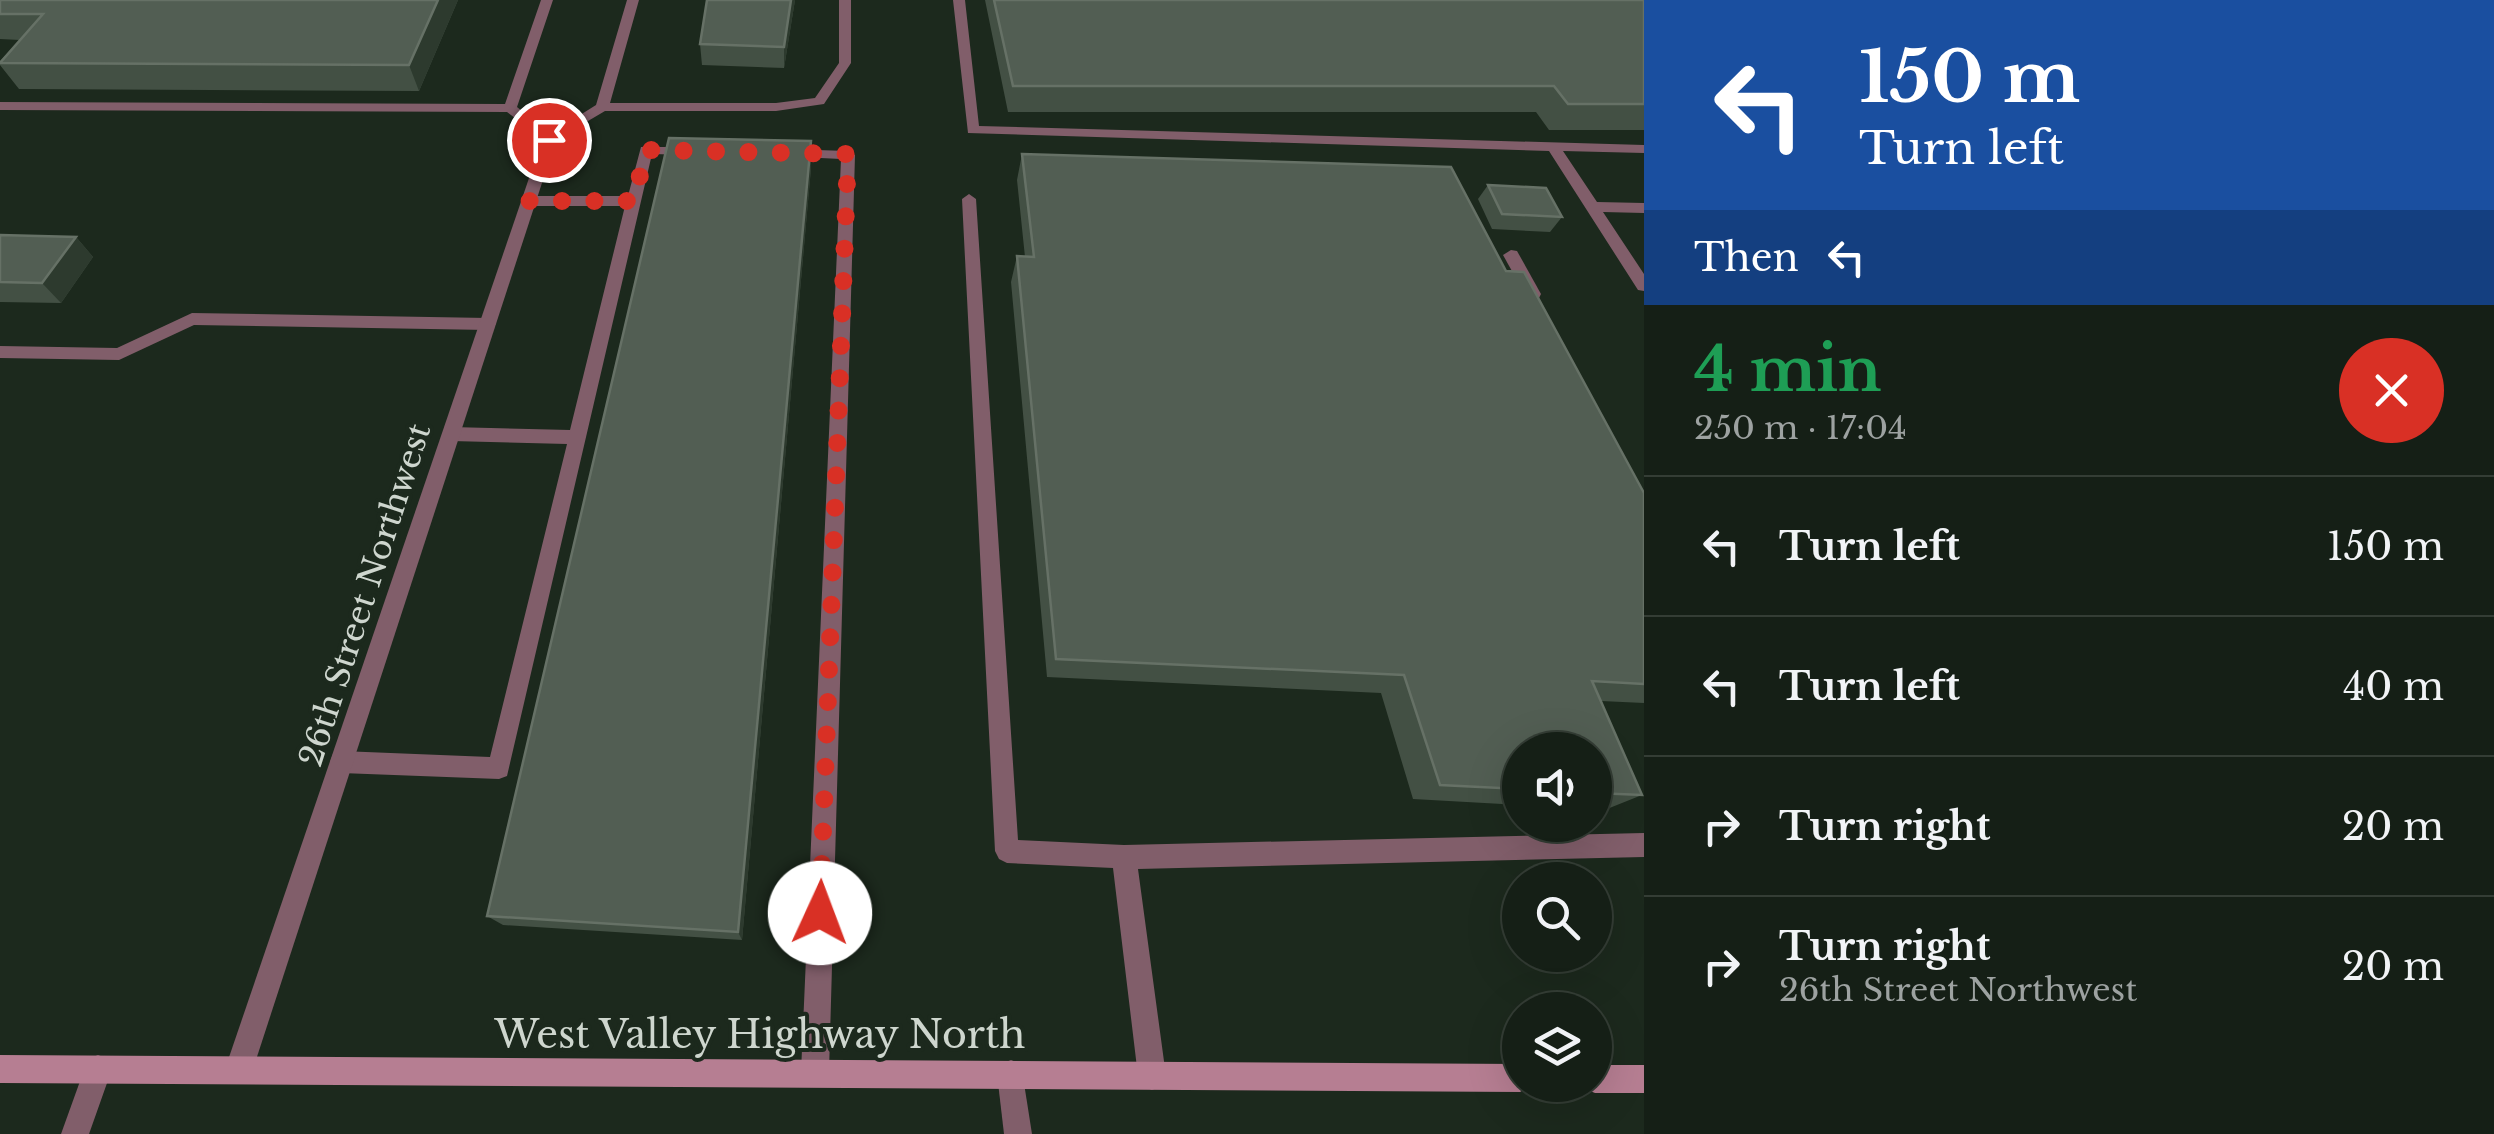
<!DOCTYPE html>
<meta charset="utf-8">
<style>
body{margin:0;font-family:"Libre Baskerville",serif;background:#1e271f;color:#f1f3f6;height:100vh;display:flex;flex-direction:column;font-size:38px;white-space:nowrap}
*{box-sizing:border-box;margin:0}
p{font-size:32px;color:#9da2a1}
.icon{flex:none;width:55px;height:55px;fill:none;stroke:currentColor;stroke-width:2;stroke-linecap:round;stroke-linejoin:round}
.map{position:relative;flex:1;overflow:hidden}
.sheet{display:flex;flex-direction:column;background:#151f16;width:850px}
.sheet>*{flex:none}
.top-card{background:#1a4fa0;color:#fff;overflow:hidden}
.tools{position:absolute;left:1502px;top:732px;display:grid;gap:20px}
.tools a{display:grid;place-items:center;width:110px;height:110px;border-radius:50%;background:#151f16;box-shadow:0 10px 40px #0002,0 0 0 2px #343d35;font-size:50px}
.pin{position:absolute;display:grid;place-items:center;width:85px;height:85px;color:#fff;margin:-42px;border:5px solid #fff;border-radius:50%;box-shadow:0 2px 10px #0007}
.me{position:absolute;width:110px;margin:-55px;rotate:2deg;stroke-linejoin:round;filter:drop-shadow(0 0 8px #0008)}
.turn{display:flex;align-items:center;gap:35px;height:210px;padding:0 50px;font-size:45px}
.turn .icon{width:130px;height:130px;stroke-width:2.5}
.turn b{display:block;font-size:70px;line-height:85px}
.then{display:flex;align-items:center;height:95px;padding:0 50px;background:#0003;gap:20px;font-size:38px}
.round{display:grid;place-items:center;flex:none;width:105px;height:105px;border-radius:52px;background:#1e271f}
.headline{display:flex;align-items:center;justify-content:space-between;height:170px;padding:0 50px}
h1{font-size:60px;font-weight:800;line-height:75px;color:#1e9e55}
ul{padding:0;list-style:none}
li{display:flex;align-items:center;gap:30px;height:140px;padding:0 50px;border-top:2px solid #343d35}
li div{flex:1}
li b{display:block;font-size:38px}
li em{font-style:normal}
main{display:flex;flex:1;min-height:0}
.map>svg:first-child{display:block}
</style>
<main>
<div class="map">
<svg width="1644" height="1134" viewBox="0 0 1644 1134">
<rect width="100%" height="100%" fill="#1c291d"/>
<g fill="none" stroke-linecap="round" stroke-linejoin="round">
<g fill="#815e6a" fill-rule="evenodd">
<path d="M541,0H553L517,107L550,134L596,105L627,0H639L610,103H776L815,98L839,63V0H851V63L824,104L776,111H605L549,144L507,112L0,110V102L505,104Z"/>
<path d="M953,0H965L979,126L1644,145V153L1563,151L1597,202L1644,203V213L1603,212L1644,274V291L1638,290L1549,151L968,133Z"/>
<path d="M641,147H690L697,151L690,155L652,154L507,776L499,779L341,773L333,770L330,762L333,754L341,751L490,757L567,444L451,441L442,434L451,427L570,430L625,206H529L522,201L529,196H628Z"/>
<path d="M784,149L848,151L855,155L829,1072L825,1082L815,1086L805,1082L801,1072L841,159L779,156L777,153Z"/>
<path d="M969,194L976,199L1018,840L1124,845L1644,833V857L1138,869L1166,1076L1162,1086L1152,1090L1142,1086L1138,1076L1113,868L1007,863L999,859L995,851L962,199Z"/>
<path d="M1511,250L1517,251L1541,294L1539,298L1533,300L1527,298L1503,255Z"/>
<path d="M192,313L488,318L496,324L488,330L194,325L119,360L0,358V346L117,348Z"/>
<path d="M98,1055L108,1059L112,1069L89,1134H61L88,1059Z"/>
<path d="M1011,1060L1021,1064L1032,1134H1004L997,1074L1001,1064Z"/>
</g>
<path fill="#815e6a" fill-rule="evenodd" d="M549,136L556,140L253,1069L249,1079L239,1083L229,1079L225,1069L542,140Z"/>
<g fill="#b67e92" fill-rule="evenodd">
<path d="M0,1055L1520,1064V1085H1531L1520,1092L0,1083Z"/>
<path d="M1595,1065H1644V1093H1595L1585,1089L1584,1085H1595Z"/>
</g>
</g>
<g fill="#435044">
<path d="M0,0H458L419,91L19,89L0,65V61L20,40L0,39Z"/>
<path d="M795,0L784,68L702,65L700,44Z"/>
<path d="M985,0H1644V130H1549L1536,112H1008Z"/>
<path d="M811,141V168L742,940L503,925L487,916Z"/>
<path d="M1022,154L1506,271L1644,493V703L1601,701L1642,795L1607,809H1595V750H1520V805L1413,799L1381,693L1047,677L1011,282L1017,256L1025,257L1017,180Z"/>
<path d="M1488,185L1562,217L1550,232L1492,229L1478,199Z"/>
<path d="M0,235L76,237L93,257L61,303L0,302Z"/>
</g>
<g fill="#2d3a2e">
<path d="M438,0H458L419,91L409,65Z"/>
<path d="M791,0H795L784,68V47Z"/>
<path d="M811,141V168L742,940L738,932Z"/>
<path d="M76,237L93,257L61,303L42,283Z"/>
</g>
<g fill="#525e53" stroke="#667166" stroke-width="2.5">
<path d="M0,0H438L409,65L0,63L43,14H0Z"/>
<path d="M707,0H791L784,47L700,44Z"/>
<path d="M994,0H1644V104H1568L1554,86H1013Z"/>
<path d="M669,138L811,141L738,932L487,916Z"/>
<path d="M1022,154L1451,167L1506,271L1524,272L1644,493V684L1592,681L1642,795L1595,793V750H1520V789L1440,785L1404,675L1056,659L1017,256L1034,257Z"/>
<path d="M1488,185L1546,188L1562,217L1502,214Z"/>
<path d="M0,235L76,237L42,283L0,282Z"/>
</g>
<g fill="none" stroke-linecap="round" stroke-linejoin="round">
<path stroke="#d93025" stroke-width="18" stroke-dasharray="0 32.4" d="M549,140L529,201H634L646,150L848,154L820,913"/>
</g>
<g text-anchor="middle" stroke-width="8" stroke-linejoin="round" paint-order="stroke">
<g font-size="32" fill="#ced6ce" stroke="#1c291d">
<text transform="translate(365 595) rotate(-72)" y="11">26th Street Northwest</text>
</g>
<g font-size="38" fill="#ced6ce" stroke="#1c291d">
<text x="760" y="1048">West Valley Highway North</text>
</g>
</g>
</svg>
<div class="tools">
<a><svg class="icon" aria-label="sound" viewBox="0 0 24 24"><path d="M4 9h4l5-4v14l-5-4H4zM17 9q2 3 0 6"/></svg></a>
<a><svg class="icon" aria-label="search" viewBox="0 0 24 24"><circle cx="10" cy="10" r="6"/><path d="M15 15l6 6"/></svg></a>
<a><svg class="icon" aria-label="layers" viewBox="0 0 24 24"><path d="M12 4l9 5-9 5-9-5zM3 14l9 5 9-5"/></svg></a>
</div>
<div class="pin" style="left:549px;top:140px;background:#d93025"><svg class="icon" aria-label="arrive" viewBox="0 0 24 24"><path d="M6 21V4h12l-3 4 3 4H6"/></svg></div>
<svg class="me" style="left:820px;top:913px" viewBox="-20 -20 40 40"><circle r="19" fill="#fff"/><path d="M0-13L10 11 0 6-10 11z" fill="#d93025"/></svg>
</div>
<section class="sheet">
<div class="top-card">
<div class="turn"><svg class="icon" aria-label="left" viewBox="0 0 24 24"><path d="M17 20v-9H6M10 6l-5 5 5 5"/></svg><div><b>150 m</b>Turn left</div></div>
<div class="then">Then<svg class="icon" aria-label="left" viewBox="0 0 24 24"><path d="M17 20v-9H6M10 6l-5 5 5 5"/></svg></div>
</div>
<div class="headline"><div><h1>4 min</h1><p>250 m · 17:04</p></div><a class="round" style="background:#d93025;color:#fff"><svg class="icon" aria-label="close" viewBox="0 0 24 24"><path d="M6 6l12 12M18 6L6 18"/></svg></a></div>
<ul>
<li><svg class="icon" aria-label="left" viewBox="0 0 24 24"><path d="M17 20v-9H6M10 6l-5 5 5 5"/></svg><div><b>Turn left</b></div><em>150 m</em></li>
<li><svg class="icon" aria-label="left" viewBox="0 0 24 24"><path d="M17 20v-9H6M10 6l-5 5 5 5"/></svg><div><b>Turn left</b></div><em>40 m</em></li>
<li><svg class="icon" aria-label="right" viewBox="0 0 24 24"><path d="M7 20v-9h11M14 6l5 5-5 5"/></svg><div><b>Turn right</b></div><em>20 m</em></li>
<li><svg class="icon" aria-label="right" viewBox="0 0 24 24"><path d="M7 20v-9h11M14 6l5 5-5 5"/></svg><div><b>Turn right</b><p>26th Street Northwest</p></div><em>20 m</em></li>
</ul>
</section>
</main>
